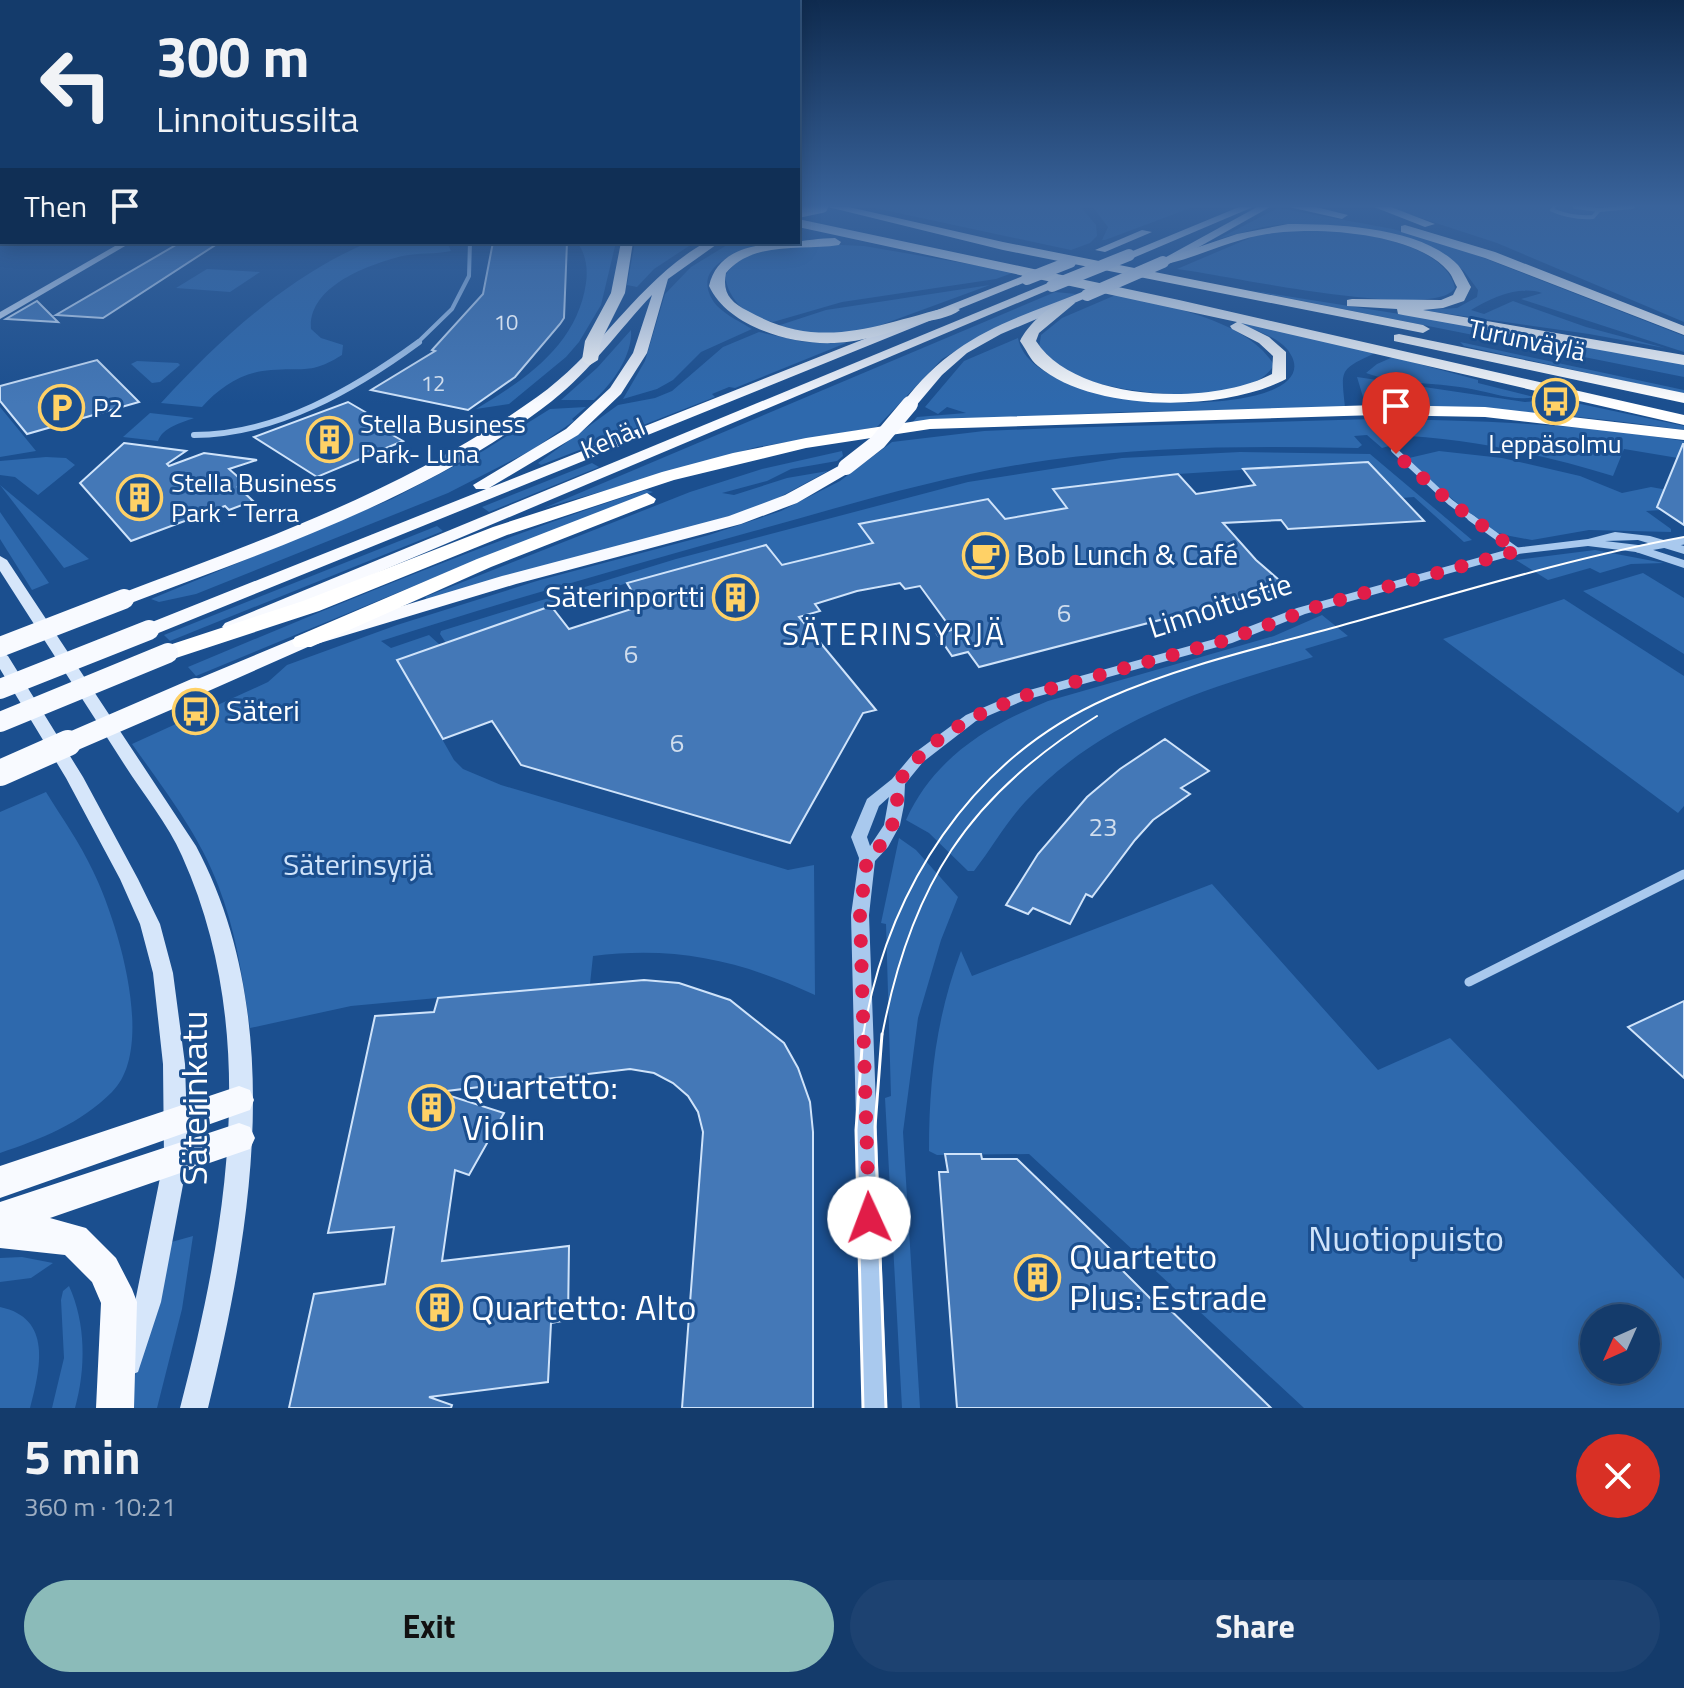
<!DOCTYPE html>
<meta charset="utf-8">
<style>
body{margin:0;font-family:"Titillium Web",sans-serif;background:#1d4271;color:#f1f3f6;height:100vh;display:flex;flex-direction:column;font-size:30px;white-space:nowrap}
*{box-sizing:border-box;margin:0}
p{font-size:26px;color:#9dadc1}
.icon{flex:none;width:44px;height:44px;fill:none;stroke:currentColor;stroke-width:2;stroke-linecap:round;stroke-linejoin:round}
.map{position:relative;height:1408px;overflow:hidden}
.drawer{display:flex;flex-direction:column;background:#143b6b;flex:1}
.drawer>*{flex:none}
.guide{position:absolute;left:0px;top:0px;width:800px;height:244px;box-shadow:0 4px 20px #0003,0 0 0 2px #33557e;background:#143b6b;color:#f1f3f6;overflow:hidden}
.needle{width:52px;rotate:225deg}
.controls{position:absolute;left:1580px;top:1304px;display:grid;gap:16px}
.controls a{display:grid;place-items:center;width:80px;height:80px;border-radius:50%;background:#143b6b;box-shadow:0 4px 20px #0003,0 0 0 2px #33557e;font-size:40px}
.pin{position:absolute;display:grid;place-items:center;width:68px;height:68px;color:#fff;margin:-82px -34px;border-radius:50% 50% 50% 0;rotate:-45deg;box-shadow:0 0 8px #0007}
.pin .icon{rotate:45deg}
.me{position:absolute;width:88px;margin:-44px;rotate:358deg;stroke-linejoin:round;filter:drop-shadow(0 0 6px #0008)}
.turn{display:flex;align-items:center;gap:28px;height:168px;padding:0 24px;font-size:36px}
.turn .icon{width:104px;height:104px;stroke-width:2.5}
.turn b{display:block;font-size:56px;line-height:68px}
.then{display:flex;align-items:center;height:76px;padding:0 24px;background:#0003;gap:16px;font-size:30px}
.round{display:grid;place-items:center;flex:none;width:84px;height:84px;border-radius:42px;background:#1d4271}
.overview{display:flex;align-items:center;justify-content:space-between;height:136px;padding:0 24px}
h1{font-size:48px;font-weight:700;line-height:60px}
.primary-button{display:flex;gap:16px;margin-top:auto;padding:16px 24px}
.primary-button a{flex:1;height:92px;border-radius:48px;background:#8bbbb9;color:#111;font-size:32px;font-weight:700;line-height:92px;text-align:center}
.primary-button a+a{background:#1d4271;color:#f1f3f6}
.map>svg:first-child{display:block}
</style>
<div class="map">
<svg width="1684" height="1408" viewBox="0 0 1684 1408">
<rect width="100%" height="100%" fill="#1b4f8f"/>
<g fill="#2e69ad" fill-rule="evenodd">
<path d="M870,207H1081L1096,225L1097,236L1090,243L1071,250Z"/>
<path d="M1093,207H1193L1105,240H1102L1108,227Z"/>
<path d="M1387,207H1684V322L1497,243Z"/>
<path d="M1278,208L1393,229L1453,246L1684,336V352L1521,299L1542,293C1519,285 1491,298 1471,310L1484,314L1513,301L1586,327L1665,348L1589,334L1428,311L1425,310L1457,308L1477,297L1478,290L1464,271L1447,258L1360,228L1285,224L1263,227L1218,239Z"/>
<path d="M1328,228C1365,235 1445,244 1455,288C1435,322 1220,274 1177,269L1264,232Z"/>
<path d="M369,242H447L451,251C433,255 414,252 395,258C363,267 308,288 311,329L321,338L343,345L342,355C310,375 304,367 271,370C242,372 220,387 202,407L161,403C220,339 288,276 369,242Z"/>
<path d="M577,242H616L601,305L579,342L566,357L509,404L476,409C526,379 577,345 586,283C588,269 586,254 577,242Z"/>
<path d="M635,242H695L654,269L637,287L627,285Z"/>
<path d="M732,242H783C757,246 689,259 712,299C719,312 739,321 752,329L701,352L673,380L657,389L623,399L645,361L665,294L691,267Z"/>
<path d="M818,244L864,246L1015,272L996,279L842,302L773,322C748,320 728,299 725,276C743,246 788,247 818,244Z"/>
<path d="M207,269L260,272L230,292L176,288Z"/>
<path d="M990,285L870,329L821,335L777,326L826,310Z"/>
<path d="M1248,290L1545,337L1684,363V377Z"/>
<path d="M1055,292L1076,294L988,332L942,359L877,427L757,447L544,508Z"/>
<path d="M1118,294C1165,306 1248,320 1274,365C1247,411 1122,393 1079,378C1062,372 1051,359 1039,348L1041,335L1062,318Z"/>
<path d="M1240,322L1375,353C1339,370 1341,369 1345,407L1122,412L912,423L917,417L966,413L947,407L938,414L925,407L964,361L1018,338C1032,421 1346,423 1287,349C1275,335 1253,331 1240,322Z"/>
<path d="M631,330C633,355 612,384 594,400H561L597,368Z"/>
<path d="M759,332L804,342L846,343L735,388L729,387L712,394L715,397L541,465L538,463L618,405L655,398L672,391L723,347Z"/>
<path d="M1460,342L1684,390V394L1464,346Z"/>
<path d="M1393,357L1478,380V383L1534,397C1514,402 1487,391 1466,388C1433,382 1398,385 1366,373L1377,364Z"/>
<path d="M137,361L178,363L180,365L160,382L152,383L131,364Z"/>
<path d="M1357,377L1525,402L1548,400L1561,403L1562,400L1684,426V430C1578,415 1474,405 1366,407Z"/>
<path d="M0,407L36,451L0,457Z"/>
<path d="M586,407L572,419L574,421L532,450L448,493L196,594L159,602L151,599L392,499L483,451L550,409Z"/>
<path d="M150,413L194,418C181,423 163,427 158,441L123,437Z"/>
<path d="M1373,419C1477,420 1581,424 1684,441V459L1624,449L1613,476C1541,454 1467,438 1392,435L1396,444L1382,448L1367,435L1354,436L1362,445L1358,448C1254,446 1152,446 1049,460C949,474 851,504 754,531C629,566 505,601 381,641L391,648L429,635L440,645L397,660L454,760L463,769L501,785L788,870L814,865L815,995C739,960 676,946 593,956L590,984L351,1006L250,1028C243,980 236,931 218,885C199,834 163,788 132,744L268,682L287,665L397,625L540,580L709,535L781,511L840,481L892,442L984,431L1057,428Z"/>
<path d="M842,451L843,456L837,461L791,469L767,481L722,493L734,495L787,478L828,471L767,504L679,532L427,600L425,597L690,492L762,469Z"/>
<path d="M1439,451L1502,458L1580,476L1622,493L1651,487L1684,493L1661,510L1646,511L1671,529V532L1589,530L1532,540L1510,536L1491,531L1411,465L1409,458Z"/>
<path d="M1240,452L1370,454L1472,540L1464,542L1414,497L1402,498L1368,462L1178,474L1054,489L1068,510L1005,519L988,499L860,524L873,543L782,565L765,545L627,583L446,643L440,634L441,631L676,559L968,482L1122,458Z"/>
<path d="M46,457L66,458L75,465L38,495L15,477L0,475V461Z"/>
<path d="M592,463L599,467L489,512L482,507Z"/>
<path d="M0,485L89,559L64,568Z"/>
<path d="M646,490L653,492L479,559L196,676L188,667C339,604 490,540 646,490Z"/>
<path d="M0,512L49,583L32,590L0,539Z"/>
<path d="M437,526L443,531L170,641L164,635Z"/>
<path d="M1595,550L1664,563L1631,564L1600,573L1590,568L1548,580L1516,560Z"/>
<path d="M1643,573L1684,598V654L1583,591Z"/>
<path d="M1564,599L1684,676V806L1678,813L1443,639Z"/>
<path d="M1322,615L1348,636L1305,649L1313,657C1205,689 1105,717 1025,802C1005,824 992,848 974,871H968L929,833L906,820C934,758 987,726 1048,701L1274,636Z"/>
<path d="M46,792C62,818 80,843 93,871C117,920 157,1048 112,1092C80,1124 41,1139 0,1153V812Z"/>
<path d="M899,838L916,850L958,897L941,940L918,1018L903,1132L920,1408H902L885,1098L891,1096L886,924L881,923Z"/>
<path d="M1212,884L1378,1070L1450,1038L1684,1279V1408H1304L1029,1154L937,1155L929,1151C929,1080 936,1018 961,951L972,976ZM1594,1318H1646V1370H1594Z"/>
<path d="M193,1236L182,1309L157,1408H125L149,1330L168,1243Z"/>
<path d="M22,1257L53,1263L31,1278L0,1282V1258Z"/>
<path d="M69,1286C86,1323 86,1369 75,1408H52L64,1358L61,1300L63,1291Z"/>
<path d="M0,1307C53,1318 40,1369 30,1408H0Z"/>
</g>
<g fill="#4478b7" stroke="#cfe3fa" stroke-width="2">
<path d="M181,242H220L103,318L56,315Z"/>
<path d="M493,242H567L564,318L560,324L515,377L468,410L371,390L435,351L432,350L483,294Z"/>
<path d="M37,301L58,322L6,319Z"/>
<path d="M97,360L139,402L27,434L0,401V386Z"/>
<path d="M348,402L396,430L389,433L403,441L317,477L254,437Z"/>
<path d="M124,443L186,451L167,464L169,466L204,453L257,460L229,469L246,484L238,487L253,501L229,510L225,506L131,541L80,483Z"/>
<path d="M1683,444H1684V525L1657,507Z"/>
<path d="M1368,462L1424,521L1288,529L1281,520L1223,523L1256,560L1287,587L979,667L968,652L952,656L937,634L952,630L920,586L905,589L900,583L857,591L815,604L820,611L799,617L876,710L863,713L790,843L521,765L492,721L443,739L397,660L551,606L569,629L641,606L627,583L766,545L782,565L873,543L859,524L988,499L1005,519L1067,508L1053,489L1178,474L1196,494L1255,485L1243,469Z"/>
<path d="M1165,739L1209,771L1181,788L1190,794L1153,820L1135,840L1092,897L1086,894L1070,924L1033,908L1028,914L1006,905L1038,854L1087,797L1120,769Z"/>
<path d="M644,980L679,983L730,1000L784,1043L798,1068L810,1102L813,1132V1408H682L703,1132L698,1112L688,1096L673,1083L654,1073L630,1069L438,1092L504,1113L469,1175L455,1170L442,1261L569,1246L568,1320L551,1323L548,1382L429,1397L452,1405L451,1408H289L314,1294L385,1284L394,1227L328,1233L375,1016L434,1012L438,998Z"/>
<path d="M1684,1001V1078L1628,1027Z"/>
<path d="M945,1154H981L982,1159H1017L1112,1251L1107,1255L1153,1301L1158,1298L1271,1408H957L939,1172H948Z"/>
</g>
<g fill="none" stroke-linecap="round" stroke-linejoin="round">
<g stroke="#a9c9ee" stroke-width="4">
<path d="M1554,207L1552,210C1566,216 1578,218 1593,217L1599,210"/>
<path d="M1575,207L1599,210L1633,207"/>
<path d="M416,344L452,309L469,276L470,242"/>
</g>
<g stroke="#a9c9ee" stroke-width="6">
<path d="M194,435C276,435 355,389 419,342"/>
<path d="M1394,450L1450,502L1474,520"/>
</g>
<g stroke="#a9c9ee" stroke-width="7">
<path d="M1471,518L1517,551"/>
<path d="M1638,549L1684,541"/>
</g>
<path stroke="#a9c9ee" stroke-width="9" d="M1469,982L1684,874"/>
<path fill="#a9c9ee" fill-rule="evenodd" d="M1615,532L1650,536L1684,546V554L1638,540L1605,541L1638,545L1684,560V568L1636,552L1588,546L1518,554L1305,614L1232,643L1025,700L976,721L923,762L905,784L904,805L900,825L888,847L875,861L869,915L887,1408H863L851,915L859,858L851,837L867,799L892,779L913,754L966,715L1015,694L1222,637L1297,608L1513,548L1588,539ZM889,797L884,825L870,846L867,837L879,806Z"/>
<g fill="#d6e6fa" fill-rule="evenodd">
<path d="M122,242H132L0,319V312Z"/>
<path d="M0,556L7,560L196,846C287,1017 252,1229 208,1408H180C227,1229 261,1031 182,856C168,824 143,794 124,764C83,700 41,635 0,571Z"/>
<path d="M0,651L8,656L83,777L138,879L160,924L173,973L185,1064L188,1158L161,1302L138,1372L129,1376L120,1372L116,1363L135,1302L164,1158L163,1064L153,973L140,924L120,879L66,778L0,669Z"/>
</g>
<g fill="#f8faff" fill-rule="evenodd">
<path d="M1239,207H1253L1133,258L1123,255Z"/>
<path d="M1257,207H1270L1167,265L1157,262Z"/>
<path d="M1142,230L1152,232L1105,252L1095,250Z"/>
<path d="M706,242H720L668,279L647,353L621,394L578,435L489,488L1023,276L1033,279L156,634L149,636L139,630L142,626L486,489H476L473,485L566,429L610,388L633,353L652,295C619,330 591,370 552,401C429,497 275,548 131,603L124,605L114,599L117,595C263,540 410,488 537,397C601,352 637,281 706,242Z"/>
<path d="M1048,283L1058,286L239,631L232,633L222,627L225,623Z"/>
<path d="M1082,292L1093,295L1001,334L967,353L942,375L915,407L910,409L902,404C953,336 1007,322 1082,292Z"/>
<path d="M846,462L852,463L854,467L852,471L797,503L741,524L516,584L310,646L204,693H188L185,688L188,683L296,638L502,576L729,516L785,495Z"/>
<path d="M239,1086L250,1090L254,1100L250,1110L0,1198V1166Z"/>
<path d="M239,1123L250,1127L255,1138L250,1149L50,1218L86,1228L116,1258L132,1289L137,1302L134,1408H96L101,1303L92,1282L65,1255L0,1248V1202Z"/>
</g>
<g fill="#fff" fill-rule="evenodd">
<path d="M828,207H849L1003,242L1423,325L1430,329L1423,333L1003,250Z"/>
<path d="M1289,207H1316L1348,215L1342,219Z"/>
<path d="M1374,207H1391L1435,224L1425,227Z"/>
<path d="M798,219L1179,300L1684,415V425L1241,323L1269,337L1286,352V379C1225,412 1093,413 1038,366C1030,360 1026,349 1020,341C1027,325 1055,298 1073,300L1075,303L1039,333L1036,341C1076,403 1212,406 1272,374L1273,356L1259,343L1232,329L1230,326L1237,322L798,227Z"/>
<path d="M1288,224C1338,224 1421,227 1458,265C1463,271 1467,280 1471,287L1464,301L1443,308L1423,310L1684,355V365L1403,315L1398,314L1397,309L1347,306V300L1352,299L1441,300L1453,295L1457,287C1454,282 1452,275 1448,271C1415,232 1314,226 1267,234C1233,239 1201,256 1167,264L1160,260L1237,234Z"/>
<path d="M1405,225L1495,252L1684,326V335L1485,258L1401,232V226Z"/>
<path d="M835,238L841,242L839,245C802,251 754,240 726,273C722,292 730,302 748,311C823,353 877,324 953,306L960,310C950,318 932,320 919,323C892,332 863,342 834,343C792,345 728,327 709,286C718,247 758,244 792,242C804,241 820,238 835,238Z"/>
<path d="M621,242H633L625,293L601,341L598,360L590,365L585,363L582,360L585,341L611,293Z"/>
<path d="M1399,334L1684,393V403L1394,341V335Z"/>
<path d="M1377,405L1485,407L1684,430V440L1485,417L1377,415L930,429L806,448L674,480L507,535L319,611L176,658H160L157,653L160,648L303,601L493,527L662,472L733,453L806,438L930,419Z"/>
<path d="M647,493L656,499L654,503L491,567L311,647H295L292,642L295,637L477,559Z"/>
</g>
<g stroke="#fff" stroke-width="2">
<path d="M863,1036C887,890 970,759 1108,698C1185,664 1269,646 1350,623C1461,592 1571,558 1684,537"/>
<path d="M882,1036C910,887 968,795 1097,716"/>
</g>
<g stroke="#fff" stroke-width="3">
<path d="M863,1034L856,1130L863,1408"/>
<path d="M882,1034L875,1127L886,1408"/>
</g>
<g stroke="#f8faff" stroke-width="12">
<path d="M798,212L822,207"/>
<path d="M1027,279L1070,262"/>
<path d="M1052,286L1129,255"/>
<path d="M1087,295L1163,262"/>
</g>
<path stroke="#f8faff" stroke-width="16" d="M846,467L878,442L910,404"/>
<g stroke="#f8faff" stroke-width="20">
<path d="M0,647L124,599"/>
<path d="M0,689L149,630"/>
<path d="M0,722L168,653"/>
<path d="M64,745L196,688"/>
</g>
<path stroke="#f8faff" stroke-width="26" d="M0,773L68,743"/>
</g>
<linearGradient id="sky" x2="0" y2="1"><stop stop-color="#0f2b4f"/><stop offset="0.51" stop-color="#39639b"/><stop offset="1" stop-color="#39639b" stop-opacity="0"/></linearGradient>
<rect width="1684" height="404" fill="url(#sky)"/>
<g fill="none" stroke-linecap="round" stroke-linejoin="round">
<path stroke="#e11d48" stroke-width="14" stroke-dasharray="0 25.2" d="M869,1218L860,915L867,858C892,839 899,814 897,783L918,758L938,740L971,718L1020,697L1227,640L1321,605L1517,551L1450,502L1396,454"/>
</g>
<defs>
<symbol id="bus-ring" viewBox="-11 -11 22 22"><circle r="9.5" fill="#1b4f8f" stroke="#ffd166" stroke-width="1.5"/><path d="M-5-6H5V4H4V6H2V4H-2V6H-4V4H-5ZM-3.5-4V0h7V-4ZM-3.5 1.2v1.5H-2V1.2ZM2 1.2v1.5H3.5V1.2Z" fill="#ffd166"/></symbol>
<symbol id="parking-ring" viewBox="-11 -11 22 22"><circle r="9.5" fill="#1b4f8f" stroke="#ffd166" stroke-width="1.5"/><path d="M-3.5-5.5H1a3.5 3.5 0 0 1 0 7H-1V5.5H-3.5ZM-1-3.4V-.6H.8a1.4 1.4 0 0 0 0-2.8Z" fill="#ffd166"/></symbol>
<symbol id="building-ring" viewBox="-11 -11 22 22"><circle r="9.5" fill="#1b4f8f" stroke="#ffd166" stroke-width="1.5"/><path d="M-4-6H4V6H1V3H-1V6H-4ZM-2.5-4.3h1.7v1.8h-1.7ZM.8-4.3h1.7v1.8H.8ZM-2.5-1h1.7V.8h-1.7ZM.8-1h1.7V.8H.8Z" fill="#ffd166"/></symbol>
<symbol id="cafe-ring" viewBox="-11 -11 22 22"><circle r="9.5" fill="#1b4f8f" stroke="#ffd166" stroke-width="1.5"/><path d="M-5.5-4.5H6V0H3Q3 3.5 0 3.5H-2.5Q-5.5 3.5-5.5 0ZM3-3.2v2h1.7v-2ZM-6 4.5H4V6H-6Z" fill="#ffd166"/></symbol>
</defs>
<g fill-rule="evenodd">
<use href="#bus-ring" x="1530" y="376" width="51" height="51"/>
<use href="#parking-ring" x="36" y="382" width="51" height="51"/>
<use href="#building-ring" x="304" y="414" width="51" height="51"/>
<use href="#building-ring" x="114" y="472" width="51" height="51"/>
<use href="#cafe-ring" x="960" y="530" width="51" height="51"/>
<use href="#building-ring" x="710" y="572" width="51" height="51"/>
<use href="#bus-ring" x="170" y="686" width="51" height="51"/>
<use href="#building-ring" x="406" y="1082" width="51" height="51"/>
<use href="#building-ring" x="1012" y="1252" width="51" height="51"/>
<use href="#building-ring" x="414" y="1282" width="51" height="51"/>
</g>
<g text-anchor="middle" stroke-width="6" stroke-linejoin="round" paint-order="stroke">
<g font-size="22" fill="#d0dded">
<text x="506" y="330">10</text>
<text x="433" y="391">12</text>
</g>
<g font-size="26" fill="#fff" stroke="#1b4f8f">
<text transform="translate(1527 340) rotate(12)" y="9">Turunväylä</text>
<text transform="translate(613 438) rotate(-23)" y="9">Kehä I</text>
</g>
<g font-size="26" fill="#fff" stroke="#1b4f8f" text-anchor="start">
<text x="93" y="417">P2</text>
<text x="360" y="433">Stella Business<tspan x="360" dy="30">Park- Luna</tspan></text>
<text x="1555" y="453" text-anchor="middle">Leppäsolmu</text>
<text x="171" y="492">Stella Business<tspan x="171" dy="30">Park - Terra</tspan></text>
</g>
<g font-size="26" fill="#d0dded">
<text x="1064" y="622">6</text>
<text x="631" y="663">6</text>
<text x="677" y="752">6</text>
<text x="1103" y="836">23</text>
</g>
<g font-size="30" fill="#fff" stroke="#1b4f8f" text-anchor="start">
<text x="1016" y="565">Bob Lunch &amp; Café</text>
<text x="705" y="607" text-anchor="end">Säterinportti</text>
<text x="226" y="721">Säteri</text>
</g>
<g font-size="30" fill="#fff" stroke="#1b4f8f">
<text transform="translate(1220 606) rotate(-18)" y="10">Linnoitustie</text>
</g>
<g font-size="30" fill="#cfe3fa" stroke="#1b4f8f">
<text x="358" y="875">Säterinsyrjä</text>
</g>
<g font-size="32" letter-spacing="2" fill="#fff" stroke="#1b4f8f">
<text x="894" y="645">SÄTERINSYRJÄ</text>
</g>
<g font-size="36" fill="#fff" stroke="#1b4f8f" text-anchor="start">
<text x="462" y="1099">Quartetto:<tspan x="462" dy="41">Violin</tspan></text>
<text x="1069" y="1269">Quartetto<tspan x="1069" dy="41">Plus: Estrade</tspan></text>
<text x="471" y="1320">Quartetto: Alto</text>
</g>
<g font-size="36" fill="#fff" stroke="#1b4f8f">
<text transform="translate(194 1098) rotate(-90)" y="13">Säterinkatu</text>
</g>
<g font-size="36" fill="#cfe3fa" stroke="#1b4f8f">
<text x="1406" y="1251">Nuotiopuisto</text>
</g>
</g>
</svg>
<div class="controls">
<a><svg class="needle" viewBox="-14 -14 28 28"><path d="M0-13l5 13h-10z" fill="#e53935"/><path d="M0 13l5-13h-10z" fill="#9dadc1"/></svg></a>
</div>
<div class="pin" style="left:1396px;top:454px;background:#d93025"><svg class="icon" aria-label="arrive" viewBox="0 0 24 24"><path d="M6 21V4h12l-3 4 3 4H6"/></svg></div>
<svg class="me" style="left:869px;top:1218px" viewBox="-20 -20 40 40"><circle r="19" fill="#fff"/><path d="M0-13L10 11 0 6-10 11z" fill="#e11d48"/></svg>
<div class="guide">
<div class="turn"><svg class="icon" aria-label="left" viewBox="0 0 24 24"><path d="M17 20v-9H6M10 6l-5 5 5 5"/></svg><div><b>300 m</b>Linnoitussilta</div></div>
<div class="then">Then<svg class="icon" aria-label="arrive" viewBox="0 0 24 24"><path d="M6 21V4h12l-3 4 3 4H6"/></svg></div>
</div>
</div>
<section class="drawer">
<div class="overview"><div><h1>5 min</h1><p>360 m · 10:21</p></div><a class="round" style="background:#d93025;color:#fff"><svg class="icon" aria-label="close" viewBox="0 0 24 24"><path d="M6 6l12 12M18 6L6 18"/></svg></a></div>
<div class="primary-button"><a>Exit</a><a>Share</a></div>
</section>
